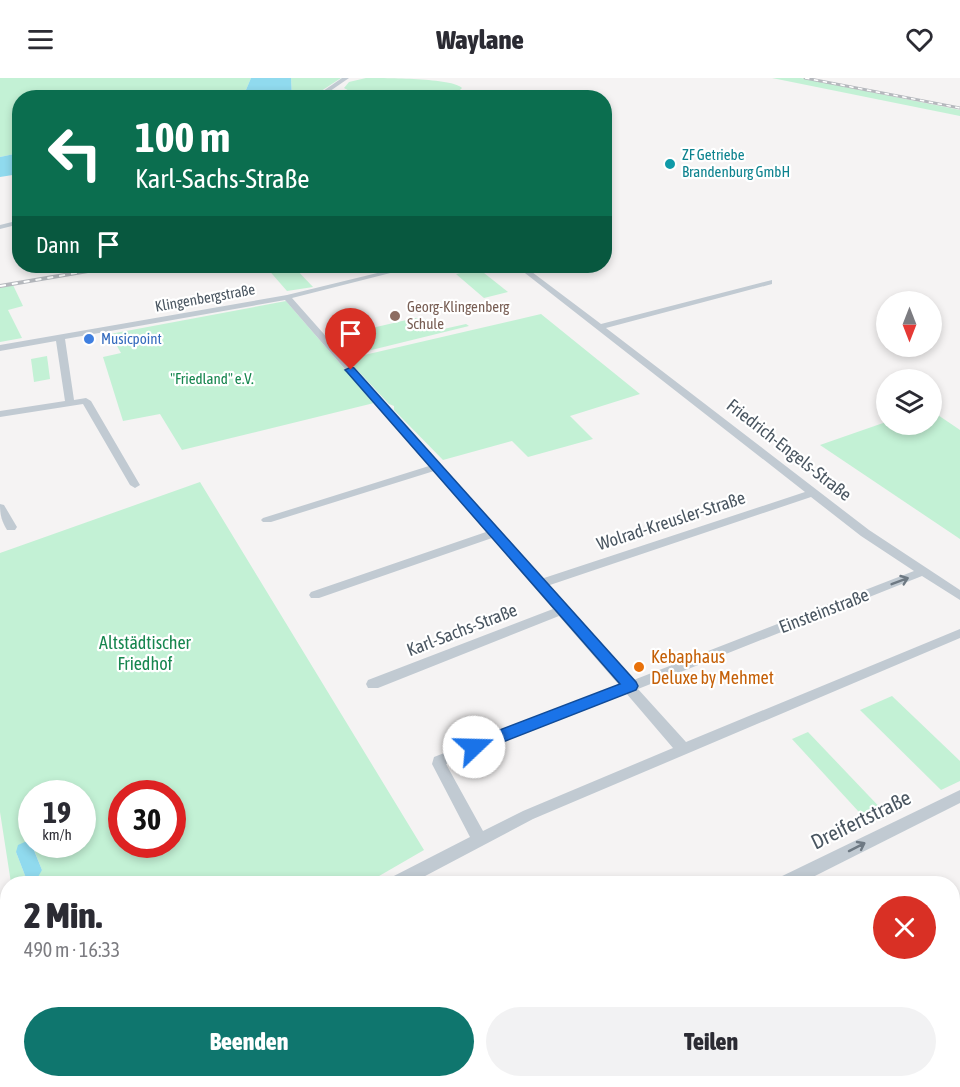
<!DOCTYPE html>
<html lang="de">
<meta charset="utf-8">
<style>
body{margin:0;font-family:"Asap Condensed",sans-serif;background:#f2f2f3;color:#2b2b33;height:100vh;display:flex;flex-direction:column;font-size:22px;white-space:nowrap}
*{box-sizing:border-box;margin:0}
p{font-size:20px;color:#7c7c81}
.icon{flex:none;width:33px;height:33px;fill:none;stroke:currentColor;stroke-width:2;stroke-linecap:round;stroke-linejoin:round}
.map{position:relative;flex:1;overflow:hidden}
.sheet{position:absolute;left:0px;top:798px;width:960px;height:212px;display:flex;flex-direction:column;background:#fff;border-radius:24px 24px 0 0;box-shadow:0 3px 9px #0003}
.sheet>*{flex:none}
.guide{position:absolute;left:12px;top:12px;width:600px;height:183px;border-radius:24px;box-shadow:0 3px 9px #0003;background:#0b6e4f;color:#fff;overflow:hidden}
.needle{width:39px;rotate:180deg}
.fabs{position:absolute;left:876px;top:213px;display:grid;gap:12px}
.fabs a{display:grid;place-items:center;width:66px;height:66px;border-radius:50%;background:#fff;box-shadow:0 3px 9px #0003;font-size:30px}
.speed{position:absolute;left:18px;top:702px;display:flex;gap:12px;font-size:30px;font-weight:700;text-align:center}
.speed>*{display:grid;place-content:center;width:78px;height:78px;border-radius:50%;background:#fff;box-shadow:0 3px 9px #0003;line-height:1}
.speed small{font-size:15px;font-weight:400}
.speed .limit{border:9px solid #d22;background:#fff;color:#111}
.pin{position:absolute;display:grid;place-items:center;width:51px;height:51px;color:#fff;margin:-62px -26px;border-radius:50% 50% 50% 0;rotate:-45deg;box-shadow:0 0 6px #0007}
.pin .icon{rotate:45deg}
.me{position:absolute;width:66px;margin:-33px;rotate:69deg;stroke-linejoin:round;filter:drop-shadow(0 0 4px #0008)}
.turn{display:flex;align-items:center;gap:21px;height:126px;padding:0 24px;font-size:27px}
.turn .icon{width:78px;height:78px;stroke-width:2.5}
.turn b{display:block;font-size:42px;line-height:51px}
.then{display:flex;align-items:center;height:57px;padding:0 24px;background:#0003;gap:12px;font-size:22px}
.round{display:grid;place-items:center;flex:none;width:63px;height:63px;border-radius:32px;background:#f2f2f3}
.overview{display:flex;align-items:center;justify-content:space-between;height:102px;padding:0 24px}
h1{font-size:36px;font-weight:800;line-height:45px}
.cta{display:flex;gap:12px;margin-top:auto;padding:12px 24px}
.cta a{flex:1;height:69px;border-radius:36px;background:#0f766e;color:#fff;font-size:24px;font-weight:800;line-height:69px;text-align:center}
.cta a+a{background:#f2f2f3;color:#2b2b33}
header{display:flex;justify-content:space-between;align-items:center;height:78px;padding:0 24px;background:#fff;font-size:27px;font-weight:800}
.map>svg:first-child{display:block}
</style>
<header><svg class="icon" aria-label="menu" viewBox="0 0 24 24"><path d="M4 6h16M4 12h16M4 18h16"/></svg>Waylane<svg class="icon" aria-label="heart" viewBox="0 0 24 24"><path d="M12 20l-8-8c-3-5 5-10 8-4 3-6 11-1 8 4z"/></svg></header>
<div class="map">
<svg width="960" height="1009" viewBox="0 0 960 1009">
<rect width="100%" height="100%" fill="#f5f3f3"/>
<g fill="#c3f1d5" fill-rule="evenodd">
<path d="M0,0H251L243,19L20,20L19,75L0,79Z"/>
<path d="M291,0H341L312,19H292Z"/>
<path d="M366,0C384,0 453,0 462,10L458,14L445,20L352,17L353,15L344,10L349,4Z"/>
<path d="M772,0H801L960,32V38Z"/>
<path d="M271,188H293L313,209L287,213L266,189Z"/>
<path d="M479,191L508,214L484,220L456,196Z"/>
<path d="M13,207L23,228L8,232L22,260L0,264V210Z"/>
<path d="M286,223L374,325L182,372L160,336L123,343L103,279L121,275L110,256Z"/>
<path d="M541,236L640,316L570,338L593,361L528,379L512,363L443,382L394,332V328L389,326L347,281Z"/>
<path d="M415,240L436,243L439,252L466,246L469,248L347,278L344,275L350,273L341,271L337,266L340,260L346,256Z"/>
<path d="M47,278L50,301L34,304L31,281Z"/>
<path d="M932,333L960,352V461L820,367L886,344V346H932Z"/>
<path d="M200,404L424,772L367,805H11L0,734V475ZM32,716H82V766L32,767L42,792L26,800L16,774L29,763L32,764ZM122,716H172V766H122Z"/>
<path d="M892,618L960,683V703L941,712L860,632Z"/>
<path d="M808,654L888,738L870,746L792,661Z"/>
<path d="M69,1002H421V1009H57Z"/>
</g>
<g fill="#90daee">
<path d="M251,0H291L292,19H243Z"/>
<path d="M19,75V96L0,99V79Z"/>
<path d="M27,763L31,765L42,792L38,799L30,802L26,800L16,774L18,767Z"/>
</g>
<g fill="none" stroke-linecap="round" stroke-linejoin="round">
<g fill="#c1cad2" fill-rule="evenodd">
<path d="M342,0H349L320,20H313Z"/>
<path d="M20,142V146L0,151V147Z"/>
<path d="M406,188H418L292,220L541,501L805,414L516,188H524L601,246L772,202V206L606,250L869,452L960,512V522L922,498L638,611L686,664L960,551V560L533,741L410,806H386L388,801L470,759L432,686L434,679L619,607L559,538L378,610H368L366,606L368,602L553,531L492,460L319,520H311L309,517L311,514L486,454L434,393L271,444H263L261,442L263,440L429,388L285,222L65,261L74,322L86,320L91,323L140,407L135,410L130,407L83,326L0,339V333L65,323L56,263L0,273V267L287,217ZM811,419L861,458L914,493L631,603L547,508ZM626,615L673,670L523,733L483,753L446,686Z"/>
<path d="M0,426L4,427L17,449L15,452H7C1,442 0,436 0,426Z"/>
<path d="M960,712V725L799,806H774L776,801Z"/>
<path d="M952,939L960,940V958L952,957Z"/>
<path d="M32,1002H64L61,1009H29Z"/>
</g>
<defs>
<path id="rail-far1" d="M805,0L960,30"/>
<path id="rail" d="M0,208L117,188"/>
</defs>
<use href="#rail-far1" stroke="#b5b8bd" stroke-width="3"/>
<use href="#rail" stroke="#b5b8bd" stroke-width="4"/>
<use href="#rail-far1" stroke="#fff" stroke-width="1.5" stroke-dasharray="4.5" stroke-linecap="butt"/>
<use href="#rail" stroke="#fff" stroke-width="2" stroke-dasharray="6" stroke-linecap="butt"/>
</g>
<defs><path id="oneway-shaft" d="M-6 0H5M1.5-3L5.5 0L1.5 3" fill="none" stroke-width="1.6" stroke-linecap="round" stroke-linejoin="round" transform="scale(1.5)"/></defs>
<g stroke="#6e7983">
<use href="#oneway-shaft" transform="translate(900 503) rotate(-21)"/>
<use href="#oneway-shaft" transform="translate(857 769) rotate(-27)"/>
</g>
<path fill="#1a73e8" stroke="#114b97" stroke-width="1.5" d="M351,289L354,290L636,604L638,608L636,612L480,673L474,675L468,673L466,669L468,664L620,606L347,294L345,292Z"/>
<circle fill="#0f9aa8" stroke="#fff" stroke-width="2" cx="670" cy="86" r="6"/>
<circle fill="#8d6e63" stroke="#fff" stroke-width="2" cx="395" cy="238" r="6"/>
<circle fill="#3f7fe0" stroke="#fff" stroke-width="2" cx="89" cy="261" r="6"/>
<circle fill="#e8710a" stroke="#fff" stroke-width="2" cx="639" cy="589" r="6"/>
<g text-anchor="middle" stroke-width="4.5" stroke-linejoin="round" paint-order="stroke">
<g font-size="15" fill="#0d838f" stroke="#fff" text-anchor="start">
<text x="682" y="82">ZF Getriebe<tspan x="682" dy="17">Brandenburg GmbH</tspan></text>
</g>
<g font-size="15" fill="#4a5661" stroke="#fff">
<text transform="translate(205 220) rotate(-10)" y="5">Klingenbergstraße</text>
</g>
<g font-size="15" fill="#785e54" stroke="#fff" text-anchor="start">
<text x="407" y="234">Georg-Klingenberg<tspan x="407" dy="17">Schule</tspan></text>
</g>
<g font-size="15" fill="#366cbe" stroke="#fff" text-anchor="start">
<text x="101" y="266">Musicpoint</text>
</g>
<g font-size="15" fill="#17864f" stroke="#fff">
<text x="212" y="306">"Friedland" e.V.</text>
</g>
<g font-size="18" fill="#4a5661" stroke="#fff">
<text transform="translate(789 372) rotate(38)" y="6">Friedrich-Engels-Straße</text>
<text transform="translate(671 443) rotate(-18)" y="6">Wolrad-Kreusler-Straße</text>
<text transform="translate(824 533) rotate(-21)" y="6">Einsteinstraße</text>
<text transform="translate(462 552) rotate(-21)" y="6">Karl-Sachs-Straße</text>
</g>
<g font-size="18" fill="#17864f" stroke="#fff">
<text x="145" y="571">Altstädtischer<tspan x="145" dy="21">Friedhof</tspan></text>
</g>
<g font-size="18" fill="#c56008" stroke="#fff" text-anchor="start">
<text x="651" y="585">Kebaphaus<tspan x="651" dy="21">Deluxe by Mehmet</tspan></text>
</g>
<g font-size="21" fill="#4a5661" stroke="#fff">
<text transform="translate(861 742) rotate(-26)" y="7">Dreifertstraße</text>
</g>
</g>
</svg>
<div class="fabs">
<a><svg class="needle" viewBox="-14 -14 28 28"><path d="M0-13l5 13h-10z" fill="#e53935"/><path d="M0 13l5-13h-10z" fill="#7c7c81"/></svg></a>
<a><svg class="icon" aria-label="layers" viewBox="0 0 24 24"><path d="M12 4l9 5-9 5-9-5zM3 14l9 5 9-5"/></svg></a>
</div>
<div class="speed"><div>19<small>km/h</small></div><div class="limit">30</div></div>
<div class="pin" style="left:351px;top:292px;background:#d93025"><svg class="icon" aria-label="arrive" viewBox="0 0 24 24"><path d="M6 21V4h12l-3 4 3 4H6"/></svg></div>
<svg class="me" style="left:474px;top:669px" viewBox="-20 -20 40 40"><circle r="19" fill="#fff"/><path d="M0-13L10 11 0 6-10 11z" fill="#1a73e8"/></svg>
<div class="guide">
<div class="turn"><svg class="icon" aria-label="left" viewBox="0 0 24 24"><path d="M17 20v-9H6M10 6l-5 5 5 5"/></svg><div><b>100 m</b>Karl-Sachs-Straße</div></div>
<div class="then">Dann<svg class="icon" aria-label="arrive" viewBox="0 0 24 24"><path d="M6 21V4h12l-3 4 3 4H6"/></svg></div>
</div>
<section class="sheet">
<div class="overview"><div><h1>2 Min.</h1><p>490 m · 16:33</p></div><a class="round" style="background:#d93025;color:#fff"><svg class="icon" aria-label="close" viewBox="0 0 24 24"><path d="M6 6l12 12M18 6L6 18"/></svg></a></div>
<div class="cta"><a>Beenden</a><a>Teilen</a></div>
</section>
</div>
